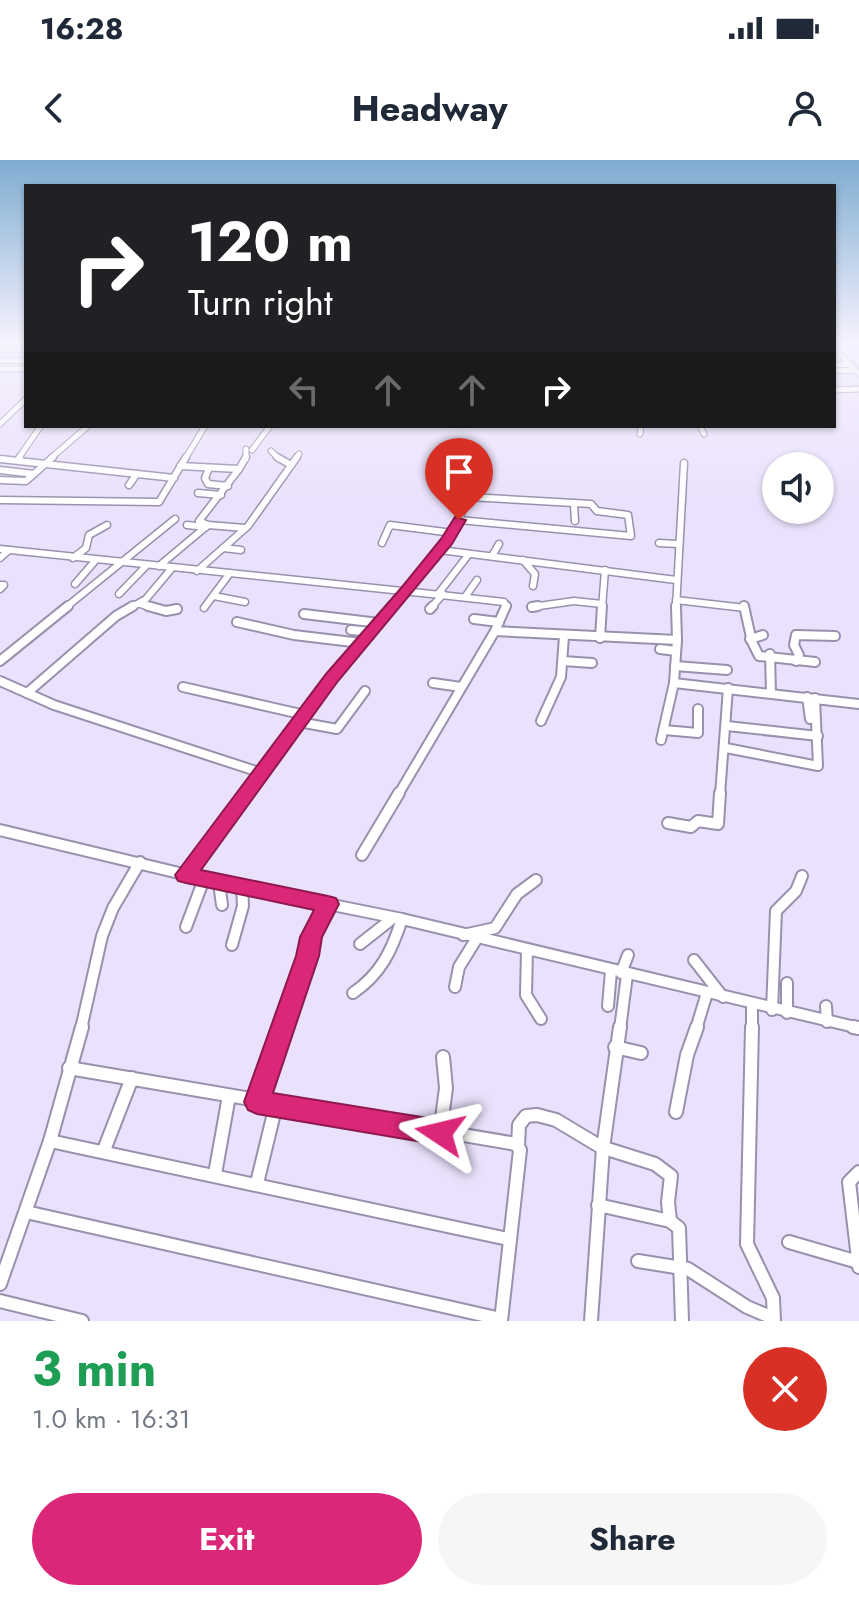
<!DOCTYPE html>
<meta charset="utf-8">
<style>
body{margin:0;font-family:Jost,sans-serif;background:#f6f6f7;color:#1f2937;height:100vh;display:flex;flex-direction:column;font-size:30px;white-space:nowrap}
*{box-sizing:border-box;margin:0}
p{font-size:26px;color:#747a83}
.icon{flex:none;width:44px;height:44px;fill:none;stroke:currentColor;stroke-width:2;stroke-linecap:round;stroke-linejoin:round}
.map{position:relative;height:1161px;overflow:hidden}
.panel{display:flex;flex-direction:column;background:#fff;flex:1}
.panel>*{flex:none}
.hud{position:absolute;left:24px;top:24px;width:812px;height:244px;border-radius:0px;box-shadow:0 2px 6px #0004;background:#202124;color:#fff;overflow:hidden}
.controls{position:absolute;left:762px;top:292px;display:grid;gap:16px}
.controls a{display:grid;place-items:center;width:72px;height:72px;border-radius:50%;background:#fff;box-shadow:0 2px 6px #0004;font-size:40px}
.pin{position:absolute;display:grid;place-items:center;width:68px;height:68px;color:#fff;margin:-82px -34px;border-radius:50% 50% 50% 0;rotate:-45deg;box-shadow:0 0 8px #0007}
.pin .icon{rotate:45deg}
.me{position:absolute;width:88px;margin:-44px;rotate:280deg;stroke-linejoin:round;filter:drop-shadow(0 0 6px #0008)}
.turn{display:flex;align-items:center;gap:28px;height:168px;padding:0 32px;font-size:36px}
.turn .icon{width:104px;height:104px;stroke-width:2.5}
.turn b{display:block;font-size:56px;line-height:68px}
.lanes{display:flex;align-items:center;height:76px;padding:0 32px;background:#0003;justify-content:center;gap:40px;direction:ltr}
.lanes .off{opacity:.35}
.round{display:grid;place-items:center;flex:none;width:84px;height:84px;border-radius:42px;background:#f6f6f7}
.overview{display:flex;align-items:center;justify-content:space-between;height:136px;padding:0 32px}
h1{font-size:48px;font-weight:700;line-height:60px;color:#1e9e55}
.cta{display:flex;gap:16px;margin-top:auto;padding:16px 32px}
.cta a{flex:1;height:92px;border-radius:48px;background:#db2777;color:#fff;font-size:32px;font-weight:700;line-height:92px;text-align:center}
.cta a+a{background:#f6f6f7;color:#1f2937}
.status{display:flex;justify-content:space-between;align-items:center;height:56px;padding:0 40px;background:#fff;direction:ltr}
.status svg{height:22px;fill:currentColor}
header{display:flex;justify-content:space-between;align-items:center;height:104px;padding:0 32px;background:#fff;font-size:36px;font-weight:700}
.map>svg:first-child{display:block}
</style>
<div class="status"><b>16:28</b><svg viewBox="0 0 49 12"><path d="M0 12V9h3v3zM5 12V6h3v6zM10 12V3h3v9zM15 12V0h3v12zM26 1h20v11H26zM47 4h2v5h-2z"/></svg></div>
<header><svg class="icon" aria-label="back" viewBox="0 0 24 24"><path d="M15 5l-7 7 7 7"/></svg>Headway<svg class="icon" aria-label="person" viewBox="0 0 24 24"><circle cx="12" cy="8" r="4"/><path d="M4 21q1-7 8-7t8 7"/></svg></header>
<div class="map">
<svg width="859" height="1161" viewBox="0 0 859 1161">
<rect width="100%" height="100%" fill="#eae2fc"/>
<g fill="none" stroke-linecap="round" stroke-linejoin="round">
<defs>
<g id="minor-far4">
<path d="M834,188L859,214"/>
<path d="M0,189H13"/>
<path d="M0,200L26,201"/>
<path d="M834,205L850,204"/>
<path d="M1,209H26"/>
<path d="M834,211L855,210"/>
<path d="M834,230L859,229"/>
<path d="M0,264L26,239"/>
<path d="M700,266L704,274"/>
<path d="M640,274L641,266"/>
<path d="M246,289V299"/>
<path d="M252,290L270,266"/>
<path d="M271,291L279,299"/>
<path d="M0,299H4"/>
<path d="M18,299L40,267"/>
<path d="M50,299L88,266"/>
<path d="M185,299L205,266"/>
<path d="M295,299L299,294"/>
<path d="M481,299L483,294"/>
</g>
<g id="minor-far3">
<path d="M277,297L291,305"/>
<path d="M0,299L174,318"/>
<path d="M18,300L20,297"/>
<path d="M180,306L239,309L199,361L208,365L245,368"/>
<path d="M209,308L205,318L208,324L228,326"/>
<path d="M239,309L246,297"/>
<path d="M0,310L34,314"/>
<path d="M0,320L26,321L53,297"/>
<path d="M129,325L136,315"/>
<path d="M198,333L221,335"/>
<path d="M0,340L159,342L186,297"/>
<path d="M574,344L575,361"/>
<path d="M459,360L631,376L628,355L597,351L591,344L469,337"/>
<path d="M187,365L206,367"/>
<path d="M382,383L390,365L453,373"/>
<path d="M659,383L678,384"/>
<path d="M223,388L241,390"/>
<path d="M0,389L441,435L504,442L506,448"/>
<path d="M440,390L676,420"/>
<path d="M492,396L499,384"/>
<path d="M0,398L9,390"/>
<path d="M73,398L86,388L89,375L107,365"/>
<path d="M523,400L535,414L533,426"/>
<path d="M159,406L208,365"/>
<path d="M197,411L248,366L297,297"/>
<path d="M75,424L95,401"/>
<path d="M0,425H4L0,429"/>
<path d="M119,434L146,406"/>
<path d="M438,434L469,394"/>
<path d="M214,436L245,442"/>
<path d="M465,437L477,420"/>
<path d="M676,440L745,448"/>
<path d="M140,444L155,448"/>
<path d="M532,447L574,441L602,444"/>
<path d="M65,448L175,359"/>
<path d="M130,448L146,439L172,408"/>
<path d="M204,448L230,413"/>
<path d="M390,448L455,370L482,297"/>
<path d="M431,448L443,434"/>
<path d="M602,448L605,410"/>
<path d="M676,448L684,303"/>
</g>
<g id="minor-far2">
<path d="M148,446L166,451L177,449"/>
<path d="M506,446L495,471L677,480L674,523L859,544"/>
<path d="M676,446L677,480"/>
<path d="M744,446L752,482L759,496L815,502"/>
<path d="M532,447L538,446"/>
<path d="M430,449L433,446"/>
<path d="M304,454L379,463"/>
<path d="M474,459L499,462"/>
<path d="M237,462L294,475L361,483"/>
<path d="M351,470L372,472"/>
<path d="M600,478L602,446"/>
<path d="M750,479L763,475"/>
<path d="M660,489L676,491"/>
<path d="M770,494L771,533"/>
<path d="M0,501L68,446"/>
<path d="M563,501L592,503"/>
<path d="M796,501L799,495L794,485L796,475L835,476"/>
<path d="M675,506L727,510"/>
<path d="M0,521L54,545L262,613"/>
<path d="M433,523L461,527"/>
<path d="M183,527L305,555"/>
<path d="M27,533L116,456L133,446"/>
<path d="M807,537L810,559"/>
<path d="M541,561L561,517L564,476"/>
<path d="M299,562L337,569L365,531"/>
<path d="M727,566L818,576"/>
<path d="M664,570L698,573V549"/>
<path d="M661,580L674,523"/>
<path d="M726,588L818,606L815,538"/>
<path d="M246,635L332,518L392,446"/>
<path d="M398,635L495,471"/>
<path d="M720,635L728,528"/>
</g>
<g id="minor-far1">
<path d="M668,663L691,667L698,661L718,664L720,633"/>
<path d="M0,670L204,719L402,759L859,868"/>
<path d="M362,695L399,633"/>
<path d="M186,715L247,633"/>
<path d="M219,723L222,745"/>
<path d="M186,767L204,719"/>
<path d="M463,775L495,768L517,734L536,720"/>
<path d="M360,784L393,758"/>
<path d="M232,785L243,746L242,726"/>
<path d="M527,790L526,835L541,859"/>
<path d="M694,800L723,837"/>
<path d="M621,813L628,795"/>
<path d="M787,823V853"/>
<path d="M455,827L459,807L477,778"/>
<path d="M353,833C381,814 392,790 402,759"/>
<path d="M608,846L611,811"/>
<path d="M826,846L827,862"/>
<path d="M772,850L776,751L796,731L802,716"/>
<path d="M81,869L102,776L113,748L140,702"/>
<path d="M283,869C297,827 308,783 328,744"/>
<path d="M620,869L627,815"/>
<path d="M696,869L707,833"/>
<path d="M752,869V845"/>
</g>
<g id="minor">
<path d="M752,867L747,1084L773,1138L774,1161"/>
<path d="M853,867L859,868"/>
<path d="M615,887L641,893"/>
<path d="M69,908L516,984L520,990L501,1161"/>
<path d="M257,942L283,867"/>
<path d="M676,952L687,895L697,867"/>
<path d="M440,973L446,928L443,897"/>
<path d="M50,981L508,1079"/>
<path d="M518,986L519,965L526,956L537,955L556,960L601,987L655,1004L671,1016L668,1042L670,1061"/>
<path d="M104,990L132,918"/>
<path d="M859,1012L849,1022L859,1107"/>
<path d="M215,1014L229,936"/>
<path d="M257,1023L276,945"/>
<path d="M598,1045L670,1061L679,1068L682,1161"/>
<path d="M26,1052L501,1159"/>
<path d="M789,1082L858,1102"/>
<path d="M638,1101L688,1109L747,1147L773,1158"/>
<path d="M0,1124L50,981L82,867"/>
<path d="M0,1141L82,1161"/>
<path d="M591,1161L603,988L620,867"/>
</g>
</defs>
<use href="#minor-far4" stroke="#9990ad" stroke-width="7"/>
<use href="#minor-far3" stroke="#9990ad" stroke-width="9"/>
<use href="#minor-far2" stroke="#9990ad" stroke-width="12"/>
<use href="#minor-far1" stroke="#9990ad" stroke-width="14"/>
<use href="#minor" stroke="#9990ad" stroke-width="16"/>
<use href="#minor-far4" stroke="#fff" stroke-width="5"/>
<use href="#minor-far3" stroke="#fff" stroke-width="6"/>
<use href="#minor-far2" stroke="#fff" stroke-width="8"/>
<use href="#minor-far1" stroke="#fff" stroke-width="10"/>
<use href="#minor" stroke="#fff" stroke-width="12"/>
</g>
<linearGradient id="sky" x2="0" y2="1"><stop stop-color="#7eacd1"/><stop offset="0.53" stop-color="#f6f2fe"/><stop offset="1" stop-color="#f6f2fe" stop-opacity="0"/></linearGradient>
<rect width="859" height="342" fill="url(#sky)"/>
<path fill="#db2777" stroke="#8e194d" stroke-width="2" d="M455,357L466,360L452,384L338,521L201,710L328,736L336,738L339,744L322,777L319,796L273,933L440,960L450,964L453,973L450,982L440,985L257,954L248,950L244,942L296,796L300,777L314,750L186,723L178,721L175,715L326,514L402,427L441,379Z"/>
</svg>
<div class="controls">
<a><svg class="icon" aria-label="sound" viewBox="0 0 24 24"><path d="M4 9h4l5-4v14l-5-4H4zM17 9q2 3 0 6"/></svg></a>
</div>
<div class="pin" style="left:459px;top:360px;background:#d93025"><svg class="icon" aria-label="arrive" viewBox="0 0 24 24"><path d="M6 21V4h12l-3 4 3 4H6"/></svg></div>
<svg class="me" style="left:440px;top:973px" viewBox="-20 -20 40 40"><path d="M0-17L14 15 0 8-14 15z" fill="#db2777" stroke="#fff" stroke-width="4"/></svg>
<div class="hud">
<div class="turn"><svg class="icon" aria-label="right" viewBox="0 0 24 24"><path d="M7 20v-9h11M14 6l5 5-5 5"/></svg><div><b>120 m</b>Turn right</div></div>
<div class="lanes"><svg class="icon off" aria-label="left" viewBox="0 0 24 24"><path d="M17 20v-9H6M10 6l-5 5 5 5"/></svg><svg class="icon off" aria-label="ahead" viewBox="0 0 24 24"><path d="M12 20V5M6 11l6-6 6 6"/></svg><svg class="icon off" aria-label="ahead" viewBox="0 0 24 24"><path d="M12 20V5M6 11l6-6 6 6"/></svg><svg class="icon" aria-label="right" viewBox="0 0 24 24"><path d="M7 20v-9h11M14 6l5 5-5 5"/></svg></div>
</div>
</div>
<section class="panel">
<div class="overview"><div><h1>3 min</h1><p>1.0 km · 16:31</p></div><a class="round" style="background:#d93025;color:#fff"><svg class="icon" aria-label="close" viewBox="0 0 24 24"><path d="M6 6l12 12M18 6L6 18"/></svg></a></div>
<div class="cta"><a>Exit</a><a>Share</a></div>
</section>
